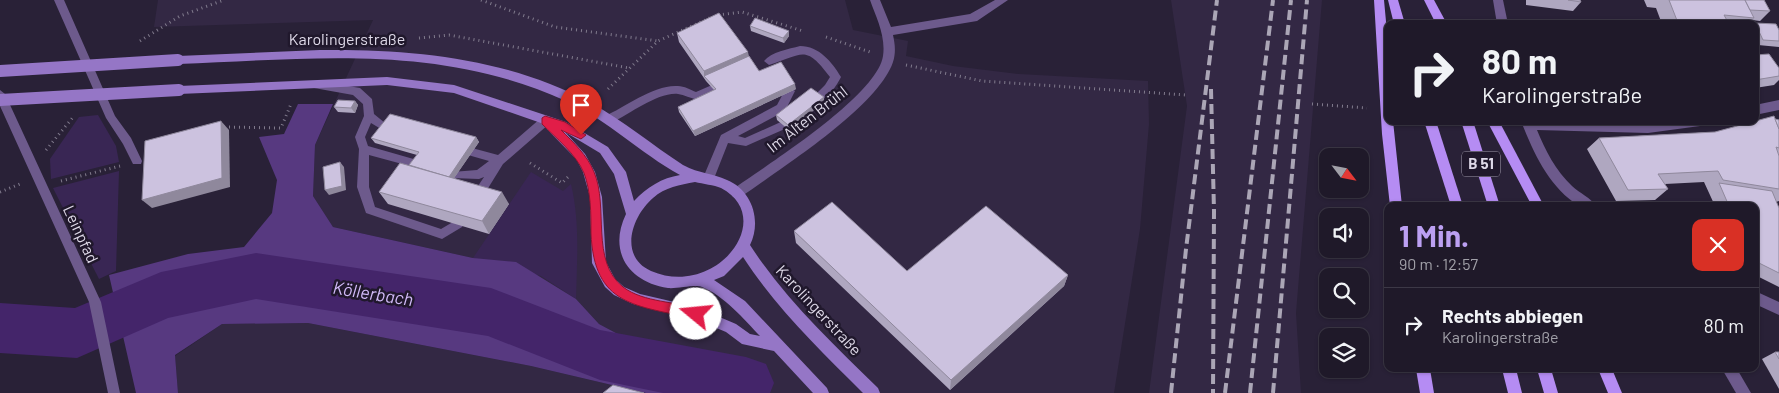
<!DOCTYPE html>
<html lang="de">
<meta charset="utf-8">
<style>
body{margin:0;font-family:Barlow,sans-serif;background:#2c2635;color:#f1f3f6;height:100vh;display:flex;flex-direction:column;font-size:19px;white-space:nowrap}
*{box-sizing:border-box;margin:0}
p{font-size:16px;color:#a1a0a8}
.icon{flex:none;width:28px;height:28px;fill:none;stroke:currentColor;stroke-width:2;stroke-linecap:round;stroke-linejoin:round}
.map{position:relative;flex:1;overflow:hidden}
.side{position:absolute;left:1384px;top:202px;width:375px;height:170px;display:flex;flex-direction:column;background:#1f1929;border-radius:10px;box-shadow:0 1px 4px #0004,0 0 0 1px #3c3846}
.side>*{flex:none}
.guide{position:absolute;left:1384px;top:20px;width:375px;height:105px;border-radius:10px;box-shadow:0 1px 4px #0004,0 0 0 1px #3c3846;background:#1f1929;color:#f1f3f6;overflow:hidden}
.needle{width:32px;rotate:122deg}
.fabs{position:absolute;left:1319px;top:148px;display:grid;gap:10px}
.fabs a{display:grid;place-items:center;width:50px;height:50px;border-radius:10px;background:#1f1929;box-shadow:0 1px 4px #0004,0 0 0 1px #3c3846;font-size:25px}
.pin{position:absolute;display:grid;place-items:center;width:42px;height:42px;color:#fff;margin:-51px -21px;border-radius:50% 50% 50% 0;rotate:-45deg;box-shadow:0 0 5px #0007}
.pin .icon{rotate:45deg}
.me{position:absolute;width:55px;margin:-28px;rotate:287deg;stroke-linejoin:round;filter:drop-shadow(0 0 4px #0008)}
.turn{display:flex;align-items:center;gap:18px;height:105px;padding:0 15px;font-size:22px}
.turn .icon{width:65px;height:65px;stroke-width:2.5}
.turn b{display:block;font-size:35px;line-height:42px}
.round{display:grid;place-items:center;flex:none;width:52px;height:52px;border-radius:10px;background:#2c2635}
.head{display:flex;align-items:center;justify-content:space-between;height:85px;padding:0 15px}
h1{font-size:30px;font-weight:700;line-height:38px;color:#bca0f2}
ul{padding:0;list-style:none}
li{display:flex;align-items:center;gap:15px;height:75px;padding:0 15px;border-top:1px solid #3c3846}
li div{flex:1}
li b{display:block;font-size:19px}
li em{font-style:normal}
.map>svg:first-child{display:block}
</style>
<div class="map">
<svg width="1779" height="393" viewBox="0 0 1779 393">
<rect width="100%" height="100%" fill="#292137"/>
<g fill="#332844">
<path d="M158,0H845L853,30L908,41L906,56L953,66L1019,74L1148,81L1149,124L1140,229L1114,393H744L751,387L659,347L629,340L599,324L576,299L516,262L473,258L333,227L313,196L315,145L373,20L154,27Z"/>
<path d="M1171,0H1322L1296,313L1301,393H1149L1187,106Z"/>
<path d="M308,323L531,366L646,393H178L175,356L222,324Z"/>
</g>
<g fill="#392654">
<path d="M98,115L116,146L119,162L51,179L50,159L79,117Z"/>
<path d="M119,171L116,271L99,279L53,188Z"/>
<path d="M531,172L563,191L571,184C580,222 577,260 576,299L541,276L473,258Z"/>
</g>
<path fill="#573980" d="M298,104H333L315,145L313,196L333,227L473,258L516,262L576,299L599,324L629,340L726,360L751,387L744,393H646L531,366L308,323L222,324L175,355L178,393H136L109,275L188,254L244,247L272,213L277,180L259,137L284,134Z"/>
<path fill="#44256a" stroke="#725b90" d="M0,313L30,316L33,329L0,350Z"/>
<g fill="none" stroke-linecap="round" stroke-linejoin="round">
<path fill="#44256a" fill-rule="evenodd" d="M256,253L491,288L600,330L746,357L766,364L774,383L770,393H663L600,380L488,336L256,299L168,318L77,358L0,353V303L75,308L161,272Z"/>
<g stroke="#817b8d" stroke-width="3" stroke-dasharray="1 4" stroke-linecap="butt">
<path d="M481,0L555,27L658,41"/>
<path d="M718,15L742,12L803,31"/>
<path d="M826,37L870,52"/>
<path d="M419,38L449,35L629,68"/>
<path d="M140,41L180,16L224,0"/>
<path d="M906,65L982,81L1186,95"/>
<path d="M608,89L658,41L712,17"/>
<path d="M1312,104L1367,108"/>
<path d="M224,127L281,128L291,104"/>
<path d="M46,150L74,116"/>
<path d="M530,163L562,183L570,175"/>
<path d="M61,181L120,166"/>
<path d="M0,192L20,184"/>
</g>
<g fill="#6d5a8c" fill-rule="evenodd">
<path d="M54,0H64L115,116L131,138L142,161L141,164H133L123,144L106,118Z"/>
<path d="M800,46C819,46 832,62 841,77C836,86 827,103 814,100L813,97L825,85L830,77C805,44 804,54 769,65L764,61C771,52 789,49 800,46Z"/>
<path d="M318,81L360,88L372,99L374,114L391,128L386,132L371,123L365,137L368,146L417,160L421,161L422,164L421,167L417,168L369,155V187L375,207L441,229L458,219L462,221L464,224L462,227L442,239L366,213L357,187L359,149L355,137L364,116L363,104L353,95L314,88L313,85Z"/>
<path d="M712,85L716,86L717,89L716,92L697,100C691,98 684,95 678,94C658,92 630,114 613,122H605L604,119L605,116C625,107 655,84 678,86C684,86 691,90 696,92Z"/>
<path d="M790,87L795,91L785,111L738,136L745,138L783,121L788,125L787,128L746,146L728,143L713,181H705L703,178L721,135L777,105L786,88Z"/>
<path d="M0,90L5,94L101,302L120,393H108L89,302L0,106Z"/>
<path d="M545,117L549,118L550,121L549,124L503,164L482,198H474L472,195L484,177L479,179L452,178L450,175L452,172L477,170L489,161L468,155L467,152L468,149L472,148L498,155L541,118Z"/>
</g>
<g fill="#6d5a8c" fill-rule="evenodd">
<path d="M870,0H880L891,27L970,14L995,0H1008L977,21L893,35C895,44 896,53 893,62C878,107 781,168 741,197H733L731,193L733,189C767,165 877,96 883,56C886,36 876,17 870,0Z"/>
<path d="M1493,0H1503L1508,24H1497Z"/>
<path d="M1779,100V110L1755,115V105Z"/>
<path d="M1521,121L1648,123L1706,121L1700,126L1648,133L1537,130C1545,150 1556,171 1572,186C1579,193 1592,198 1595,206H1579C1549,187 1534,154 1521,121Z"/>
<path d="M1755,291L1779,302V315L1755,304Z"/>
<path d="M1722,369H1737L1751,393H1736Z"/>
</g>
<path fill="#9576c6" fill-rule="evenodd" d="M320,50C414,49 507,58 591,103C624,121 652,145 683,165C700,174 712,173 727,180C752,190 762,221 750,245C785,299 832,343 878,388L880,393H863C820,350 776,308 743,257L724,276L714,280L745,301L827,388L829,393H813L774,351L742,344L726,332L695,319L633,304L614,295L605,287L592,263L590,197L583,172L577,160L541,123L454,93L387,85L179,94L173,90L179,86L387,77L454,85L566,122L608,147L626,172L634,201C647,187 662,178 680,175C640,153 608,120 566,101C437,43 314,59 178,64L172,60L178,56ZM565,132L600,153L614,174L626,214C608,251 628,282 668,288C677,289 696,284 702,287C723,295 745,320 760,336L750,334L736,324L696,307L640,294L624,287L615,279L606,262L602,197L595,172L585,154ZM695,182C703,184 714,185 721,188C778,218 716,299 651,271C618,256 632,216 653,198C665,187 680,185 695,182Z"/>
<g fill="#b58cf3" fill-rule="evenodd">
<path d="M1374,0H1384L1388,43V121H1393L1402,206H1390L1382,134Z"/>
<path d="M1388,0H1398L1405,24H1394Z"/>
<path d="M1424,0H1434L1447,24H1436Z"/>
<path d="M1424,121H1436L1463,206H1451Z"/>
<path d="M1461,121H1473L1500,206H1488Z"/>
<path d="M1487,121H1499L1544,206H1532Z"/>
<path d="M1416,369H1430L1434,393H1420Z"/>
<path d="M1502,369H1516L1522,393H1508Z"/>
<path d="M1537,369H1551L1558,393H1544Z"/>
<path d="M1598,369H1612L1622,393H1608Z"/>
</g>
<g stroke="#aba6b6" stroke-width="4" stroke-dasharray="10 5" stroke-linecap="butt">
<path d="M1211,89L1214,211L1213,393"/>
<path d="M1171,393L1186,249L1217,0"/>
<path d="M1225,393L1273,0"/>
<path d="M1250,393L1291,0"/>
<path d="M1273,393L1307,0"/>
</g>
<g stroke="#9576c6" stroke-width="12">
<path d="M0,71L178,60"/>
<path d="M0,100L179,90"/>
</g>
</g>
<g fill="#afa7c0">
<path d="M1526,0H1580L1581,2L1573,11L1526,5Z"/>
<path d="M1644,0H1764L1770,11L1760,21L1752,20L1748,24H1662L1656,8L1647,7Z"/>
<path d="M1755,23L1779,30V47L1758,45L1755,39V24H1754Z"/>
<path d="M750,26L789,31V36L784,43L751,31Z"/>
<path d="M677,33L749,56L759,71L796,89L695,136L679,112L678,107L714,90L706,81L679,42Z"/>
<path d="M1755,55L1779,68V80L1774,85L1755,88Z"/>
<path d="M355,101L358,105L355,113L338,112L334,107Z"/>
<path d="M824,102L789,130L777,120L776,115Z"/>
<path d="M1775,119L1779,120V201L1776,202L1779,208V287L1755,275V206H1715L1704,182L1665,184L1668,189L1655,200L1616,201L1587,149L1599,138L1715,132Z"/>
<path d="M476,137L479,142L454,178L509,204L489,234L388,204L379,192L409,165L417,155L375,143L371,138Z"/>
<path d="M794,231L907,271L1068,275L1064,286L950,390L796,243Z"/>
<path d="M1775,352H1779V389L1762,359Z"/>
</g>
<g fill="#8f889c">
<path d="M789,31V36L784,43L783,38Z"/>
<path d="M748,52L750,61L704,76V71Z"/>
<path d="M795,84L796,89L695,136L693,131Z"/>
<path d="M824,97V102L789,130L788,125Z"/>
<path d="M355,101L358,105L355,113L351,108Z"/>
<path d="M221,121L229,130L230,187L152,208L142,200Z"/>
<path d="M476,137L479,142L448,187L445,182Z"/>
<path d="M340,162L344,167L346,190L329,195L325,190Z"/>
<path d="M502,192L509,204L489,234L482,221Z"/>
<path d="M1068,275L1064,286L950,390L951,380Z"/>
</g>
<g fill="#ccc2df" stroke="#8f889c">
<path d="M1568,0H1580L1581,2Z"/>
<path d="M1669,0H1745L1754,18L1724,15L1729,24H1691L1678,23Z"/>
<path d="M1745,0H1764L1770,11L1750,10Z"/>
<path d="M719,13L748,52L704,71L677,33Z"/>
<path d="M755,18L789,31L783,38L750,26Z"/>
<path d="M1755,23L1776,24L1779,30V41L1763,40Z"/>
<path d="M1769,54L1779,68V76L1755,80V55Z"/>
<path d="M749,56L759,71L781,62L795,84L693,131L678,107L716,89L704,76Z"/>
<path d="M811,88L824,97L788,125L776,115Z"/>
<path d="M338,100L355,101L351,108L334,107Z"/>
<path d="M390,114L476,137L449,177L409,165L419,152L371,138Z"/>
<path d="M1774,116L1779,129V148L1776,147L1779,156V189L1723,180L1718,171L1658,174L1668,189L1628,190L1599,138L1715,132Z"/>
<path d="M1775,119L1779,120V129Z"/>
<path d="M221,121L222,178L142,200L145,141Z"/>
<path d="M340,162L342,186L325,190L323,167Z"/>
<path d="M400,163L502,192L482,221L379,192Z"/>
<path d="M1719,183L1772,191L1779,208V273L1755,261V206H1729Z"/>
<path d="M832,202L907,271L986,206L1068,275L951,380L794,231Z"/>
<path d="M1775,352H1779V359Z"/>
<path d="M613,385L644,393H603Z"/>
</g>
<path fill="#e11d48" stroke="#92132f" d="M545,116L565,122L586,135L581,139L561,130C574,143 587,155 594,172C609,207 590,261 623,287C644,303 677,301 700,310L702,314L700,317L696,319C636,305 594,307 591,233C591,213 591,192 584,173C576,154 556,138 542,124V118Z"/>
<g text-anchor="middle" stroke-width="5" stroke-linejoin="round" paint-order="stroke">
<rect fill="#20182c" stroke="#a59fb0" stroke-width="1" x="1462" y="151.5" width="38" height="25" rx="4"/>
<g font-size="15" font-weight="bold" fill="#ded9e8">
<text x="1481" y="169">B 51</text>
</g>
<g font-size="16" fill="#ded9e8" stroke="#20182c">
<text x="347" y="45">Karolingerstraße</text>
<text transform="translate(807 119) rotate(-38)" y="6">Im Alten Brühl</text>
<text transform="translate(81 234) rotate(65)" y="6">Leinpfad</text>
<text transform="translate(819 310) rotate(47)" y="6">Karolingerstraße</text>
</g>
<g font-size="18" font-style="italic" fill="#d1baf8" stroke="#20182c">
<text transform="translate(373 294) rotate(9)" y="6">Köllerbach</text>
</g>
</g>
</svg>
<div class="fabs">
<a><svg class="needle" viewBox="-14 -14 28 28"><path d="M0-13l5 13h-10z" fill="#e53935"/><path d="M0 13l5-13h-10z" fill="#a1a0a8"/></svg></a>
<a><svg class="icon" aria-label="sound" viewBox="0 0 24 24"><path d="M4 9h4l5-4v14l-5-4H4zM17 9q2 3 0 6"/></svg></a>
<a><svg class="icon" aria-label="search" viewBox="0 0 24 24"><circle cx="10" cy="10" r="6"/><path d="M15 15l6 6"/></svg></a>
<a><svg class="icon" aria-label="layers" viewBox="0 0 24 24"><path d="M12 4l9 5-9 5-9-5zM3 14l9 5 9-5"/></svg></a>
</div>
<div class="pin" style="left:581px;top:135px;background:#d93025"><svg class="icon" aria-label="arrive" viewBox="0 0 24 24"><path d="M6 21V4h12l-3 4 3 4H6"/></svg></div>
<svg class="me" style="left:696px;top:314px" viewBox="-20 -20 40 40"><circle r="19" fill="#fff"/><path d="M0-13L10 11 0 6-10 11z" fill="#e11d48"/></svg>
<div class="guide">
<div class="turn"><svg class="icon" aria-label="right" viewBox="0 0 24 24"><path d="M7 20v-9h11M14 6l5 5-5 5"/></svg><div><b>80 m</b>Karolingerstraße</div></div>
</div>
<section class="side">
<div class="head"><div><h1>1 Min.</h1><p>90 m · 12:57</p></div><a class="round" style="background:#d93025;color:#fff"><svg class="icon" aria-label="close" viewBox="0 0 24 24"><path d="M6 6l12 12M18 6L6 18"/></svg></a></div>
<ul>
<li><svg class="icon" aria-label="right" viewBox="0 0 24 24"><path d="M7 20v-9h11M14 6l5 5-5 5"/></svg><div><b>Rechts abbiegen</b><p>Karolingerstraße</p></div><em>80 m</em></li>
</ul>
</section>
</div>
